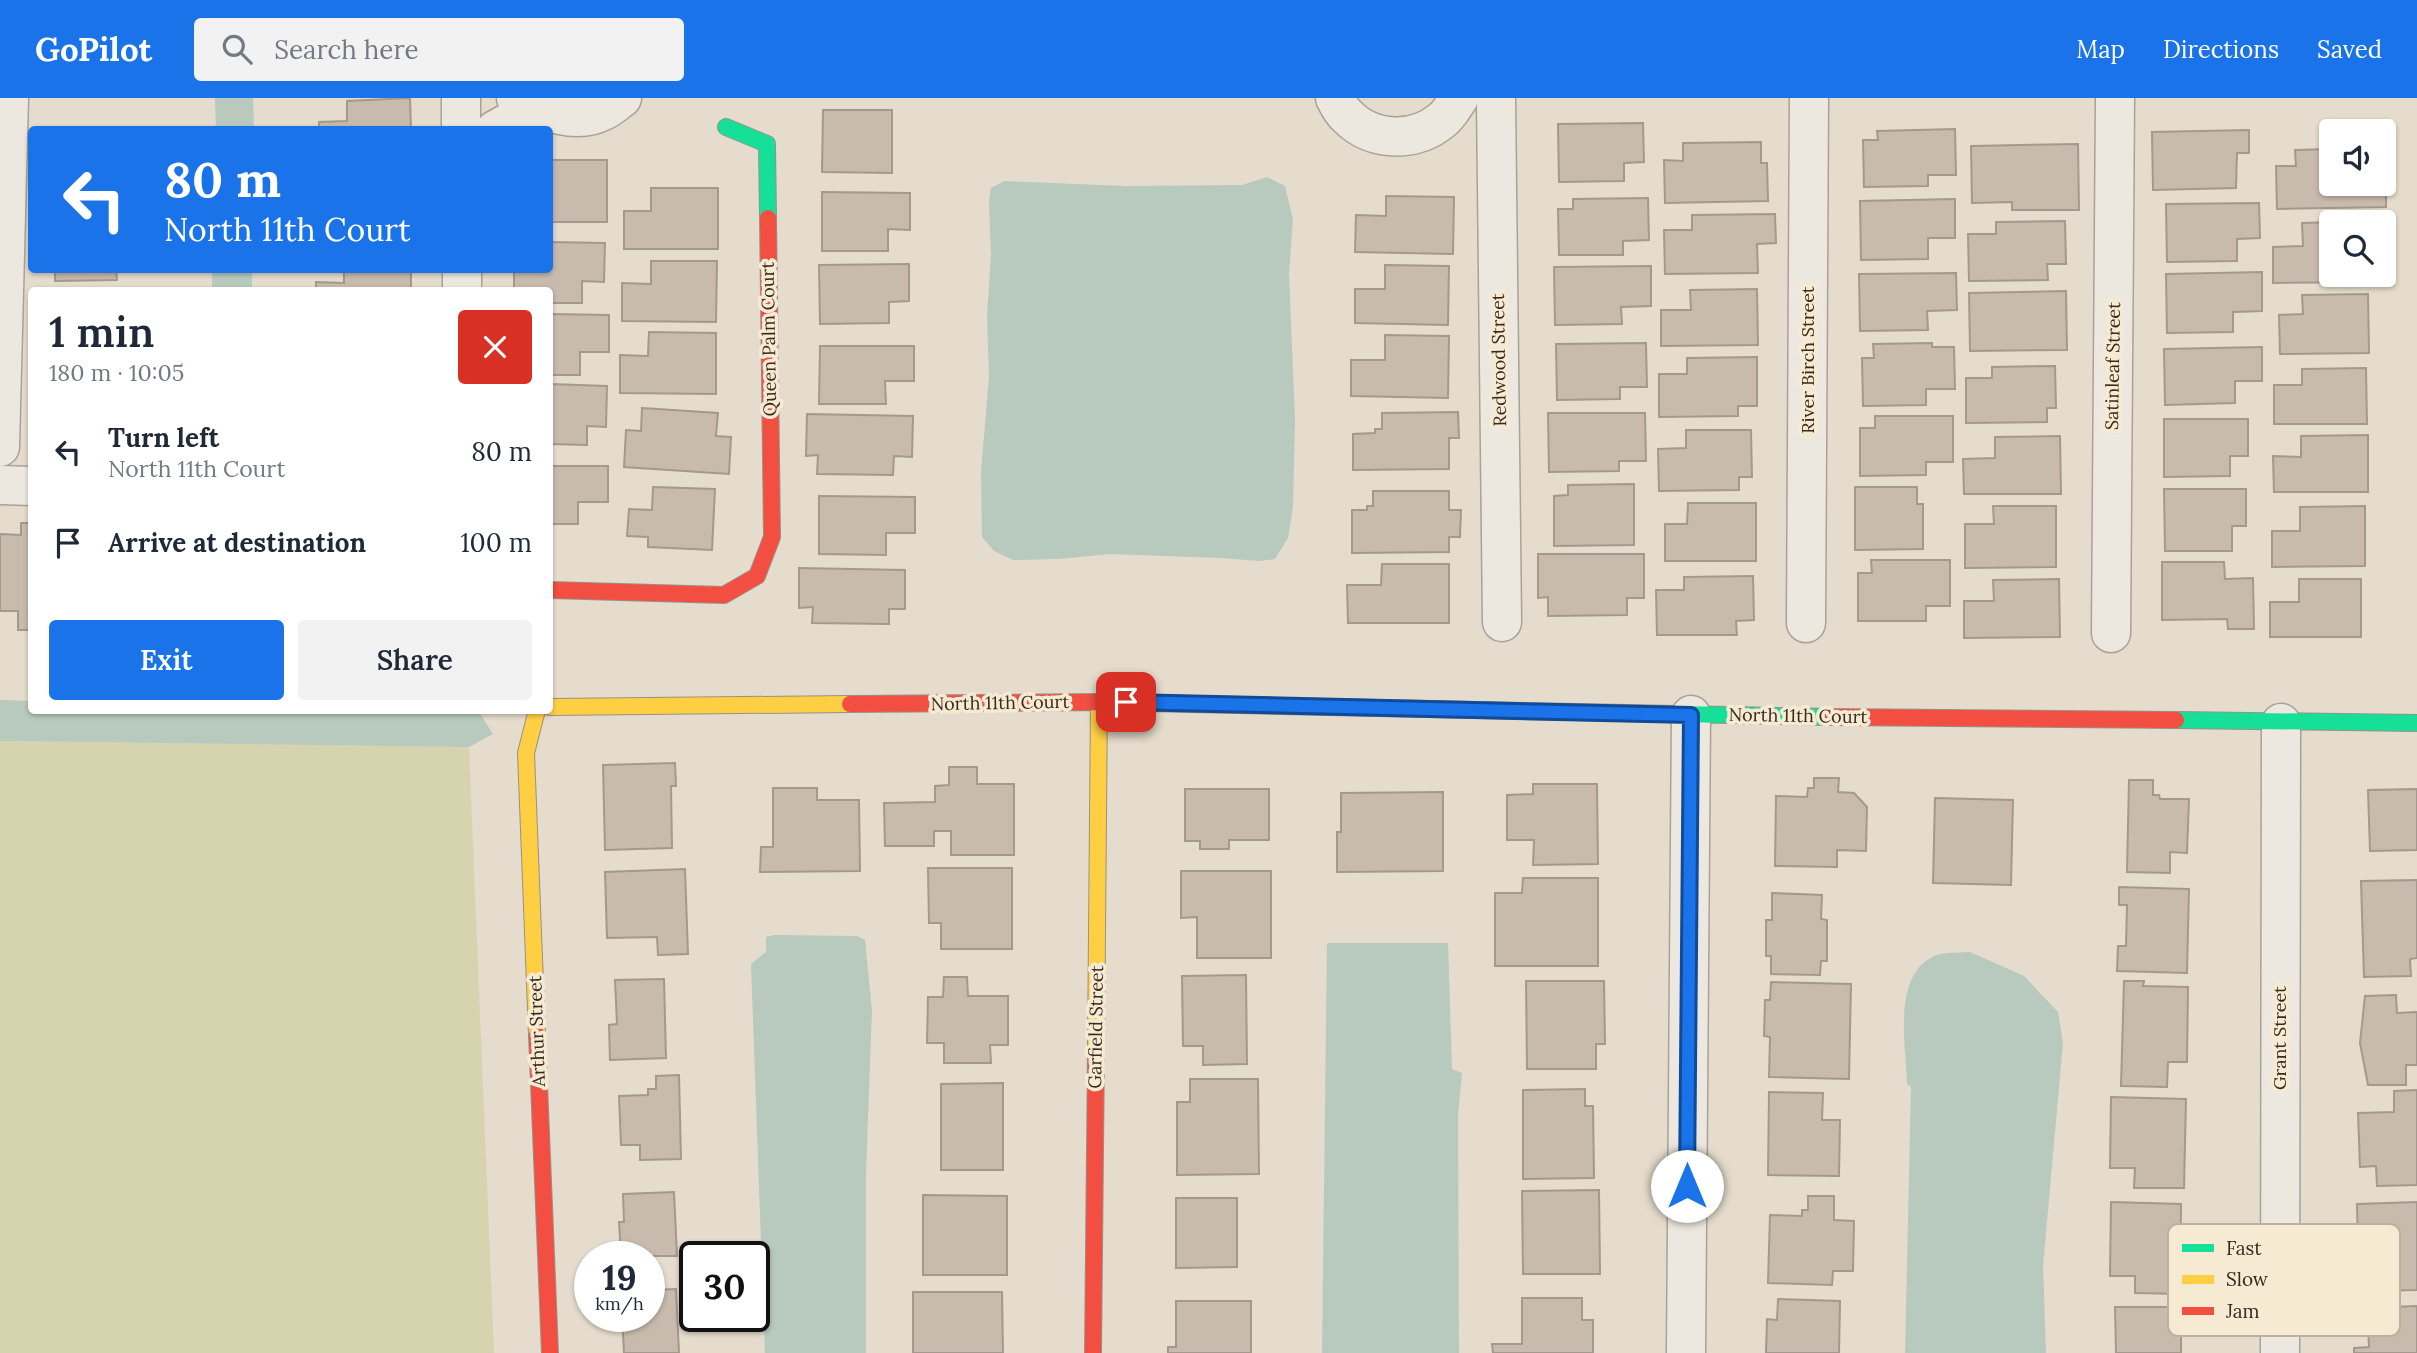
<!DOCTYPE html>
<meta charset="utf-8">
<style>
body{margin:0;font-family:Lora,serif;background:#f2f2f3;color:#1f2937;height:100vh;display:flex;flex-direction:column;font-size:26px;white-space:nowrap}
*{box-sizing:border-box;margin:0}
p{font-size:23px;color:#747a83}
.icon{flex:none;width:38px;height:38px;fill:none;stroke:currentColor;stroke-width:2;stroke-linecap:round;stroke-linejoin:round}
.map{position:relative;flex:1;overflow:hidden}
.panel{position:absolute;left:28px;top:189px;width:525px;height:427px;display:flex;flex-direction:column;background:#fff;border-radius:7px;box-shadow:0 2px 5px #0004}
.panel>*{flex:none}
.hud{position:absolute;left:28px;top:28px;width:525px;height:147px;border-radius:7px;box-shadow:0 2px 5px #0004;background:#1a73e8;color:#fff;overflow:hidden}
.controls{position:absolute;left:2319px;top:21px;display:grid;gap:14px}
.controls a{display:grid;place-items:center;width:77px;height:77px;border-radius:7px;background:#fff;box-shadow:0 2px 5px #0004;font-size:35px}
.speed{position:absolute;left:574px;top:1143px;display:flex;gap:14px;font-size:35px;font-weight:700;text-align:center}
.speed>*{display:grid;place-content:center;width:91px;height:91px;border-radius:50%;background:#fff;box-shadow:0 2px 5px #0004;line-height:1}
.speed small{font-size:18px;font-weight:400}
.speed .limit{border:4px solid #111;border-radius:10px;background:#fff;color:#111}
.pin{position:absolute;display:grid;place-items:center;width:60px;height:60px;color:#fff;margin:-30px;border-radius:14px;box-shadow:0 4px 10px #0006}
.me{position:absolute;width:77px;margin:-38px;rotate:0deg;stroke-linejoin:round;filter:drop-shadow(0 0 5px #0008)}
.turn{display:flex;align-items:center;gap:24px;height:147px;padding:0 21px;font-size:32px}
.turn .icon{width:91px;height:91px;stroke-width:2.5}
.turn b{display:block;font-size:49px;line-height:60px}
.round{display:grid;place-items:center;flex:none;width:74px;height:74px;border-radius:7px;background:#f2f2f3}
.overview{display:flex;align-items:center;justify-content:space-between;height:119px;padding:0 21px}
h1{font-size:42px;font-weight:600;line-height:52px}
.primary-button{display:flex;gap:14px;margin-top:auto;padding:14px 21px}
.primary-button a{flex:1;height:80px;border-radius:7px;background:#1a73e8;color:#fff;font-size:28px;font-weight:600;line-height:80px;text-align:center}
.primary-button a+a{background:#f2f2f3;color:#1f2937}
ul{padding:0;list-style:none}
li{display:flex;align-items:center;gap:21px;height:91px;padding:0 21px}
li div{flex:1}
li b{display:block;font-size:26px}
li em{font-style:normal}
header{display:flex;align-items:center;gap:42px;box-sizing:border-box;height:98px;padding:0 35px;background:#1a73e8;color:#fff}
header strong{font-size:33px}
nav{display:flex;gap:38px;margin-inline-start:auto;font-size:24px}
.search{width:490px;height:63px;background:#f2f2f3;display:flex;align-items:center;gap:18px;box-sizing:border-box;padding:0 24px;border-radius:7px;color:#747a83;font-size:26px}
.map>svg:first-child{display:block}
</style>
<header>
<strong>GoPilot</strong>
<div class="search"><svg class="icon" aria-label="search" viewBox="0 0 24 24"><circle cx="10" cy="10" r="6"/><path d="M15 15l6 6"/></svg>Search here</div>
<nav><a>Map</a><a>Directions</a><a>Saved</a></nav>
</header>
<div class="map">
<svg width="2417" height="1255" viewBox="0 0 2417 1255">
<rect width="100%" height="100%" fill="#e5dccd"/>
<path fill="#d6d4af" d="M0,643L469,649L494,1255H0Z"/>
<g fill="#b8cabe">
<path d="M215,0H253L254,31H216Z"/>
<path d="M1267,79L1285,88L1293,121L1289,176L1295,321L1293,409L1288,440L1275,461L1259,463L1220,460L1110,456L1058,461L1013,462L994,453L982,439L981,374L989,279L987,219L991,157L989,103L991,90L1004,83L1124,88L1242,87Z"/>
<rect x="212" y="172" width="40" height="20"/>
<path d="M0,602L31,603L32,612L462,613L479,614L493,636L469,649L0,643Z"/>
<path d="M774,837L857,838L865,842L872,912L866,1075V1255H765L751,866L766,854V839Z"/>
<path d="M1327,845H1448L1452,971L1462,975L1458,1018L1459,1255H1322Z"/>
<path d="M1970,854L2024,878L2058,914L2063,945L2043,1168L2046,1255H1905L1911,989L1907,986C1906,948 1891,874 1937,857C1946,854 1960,855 1970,854Z"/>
</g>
<g fill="#c9baae" stroke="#a5988c" stroke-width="2">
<path d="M410,0L411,32H319V24L347,23V3Z"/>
<path d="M823,12H892V75L822,74Z"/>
<path d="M1643,25L1644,64L1624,65V83L1559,84L1558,26Z"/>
<path d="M1955,31L1956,77H1928V88L1864,89L1863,42H1878L1877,33Z"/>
<path d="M2249,32V55H2237L2236,90L2153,92L2152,34Z"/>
<path d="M1761,44V65H1767L1768,103L1665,105L1664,62L1683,63V45Z"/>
<path d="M2078,46L2079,112H2012V104L1972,105L1971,48Z"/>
<path d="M2331,51V86H2384V71H2386V109L2277,111L2276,68H2296L2295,52Z"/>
<rect x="550" y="62" width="57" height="62"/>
<path d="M651,90H718V151H624V113H651Z"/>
<path d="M822,94L910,95V132L888,131V153H822Z"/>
<path d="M1386,98L1454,99L1453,156L1355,154L1356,117L1386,118Z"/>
<path d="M1648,100L1649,142L1623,143V157H1559L1558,111H1573V101Z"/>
<path d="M1955,101V140H1928V161L1861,162L1860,103Z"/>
<path d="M2259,105L2260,140L2237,141V163L2167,164L2166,106Z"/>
<path d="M1775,116L1776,145L1757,146L1758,175L1665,176L1664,132H1692V117Z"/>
<path d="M2065,123L2066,166H2047L2048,182L1969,183L1968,136H1996V124Z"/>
<path d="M2370,123L2331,124V177H2371V184L2273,185V149L2303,148L2302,125Z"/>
<path d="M550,144L605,145L604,184L582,183V205H550V192H514V172H550Z"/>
<path d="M651,163H717L716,224L622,223V185L651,186Z"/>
<path d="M909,166V203L889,204V225L820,226L819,167Z"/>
<path d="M1385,167L1449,168L1448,227L1355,225V191H1385Z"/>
<path d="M1651,168V208L1621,209L1622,226L1555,227L1554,169Z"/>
<path d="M55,172H116L117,182L55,183Z"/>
<path d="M344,172H411V192H316V184L344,185Z"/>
<path d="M2262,174V213L2233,214V234L2167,235L2166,176Z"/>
<path d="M1956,175L1957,212L1927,213L1928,232L1860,233L1859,176Z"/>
<path d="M1757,191L1758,247L1661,248V212H1691L1690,192Z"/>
<path d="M2066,193L2067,252L1970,253L1969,195Z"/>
<path d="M2368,196L2369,255L2280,256L2279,217L2303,216L2302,197Z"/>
<path d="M550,216L609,217V254H580V277H550Z"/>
<path d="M649,234L716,235V296L620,295V257L648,258Z"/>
<path d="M1385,237L1449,238L1448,300L1351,298V262H1385Z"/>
<path d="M1646,245L1647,289H1620V301L1557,302L1556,246Z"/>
<path d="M1932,245V249H1954L1955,291H1926V307L1863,308L1862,260H1874L1873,246Z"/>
<path d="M820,248H914V283H885L886,306H819Z"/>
<path d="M2262,249V283H2235V305L2165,307L2164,251Z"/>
<path d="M1757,259V308H1738V318L1659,319V276H1687V260Z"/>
<path d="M2055,268L2056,310H2047V324L1966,325V280H1992V269Z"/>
<path d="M2366,270L2367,326H2274V287H2302V271Z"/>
<path d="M550,286L607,288L606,329L587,328V347L550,346Z"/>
<path d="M642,310L718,315L716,338L731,339L729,376L624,369L626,332L641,333Z"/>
<path d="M1458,314L1459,340H1449V371L1353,372V336L1375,335V331H1382V315Z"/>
<path d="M1548,315H1645L1646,363H1619V373L1549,374Z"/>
<path d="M807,316L913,318L912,359L894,358L893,377L817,376L818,357L806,358Z"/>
<path d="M1875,318H1953V364H1926V377L1860,378V330H1875Z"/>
<path d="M2164,321H2248V358H2230V378L2164,379Z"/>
<path d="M1686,332H1751L1752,379H1739V392L1659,393L1658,351L1686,350Z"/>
<path d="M2368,337V394H2274L2273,358L2301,359V338Z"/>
<path d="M2060,338L2061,396H1964L1963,361L1995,360V339Z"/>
<path d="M550,368H608V404H578V426H550Z"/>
<path d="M1634,386V447L1554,448V398L1568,397V387Z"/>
<path d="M653,389L715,391L712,452L648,449V439L627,438L629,411L652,412Z"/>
<path d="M1855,389H1917V406H1923V451L1855,452Z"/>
<path d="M2164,391H2246V428H2232V453H2165Z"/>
<path d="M1373,393H1449V412H1461L1460,439H1449V454L1352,455V412H1367V408H1373Z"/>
<path d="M819,398L915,399V435H886V457L819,456Z"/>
<path d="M1688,405H1756V463H1665V426H1687Z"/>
<path d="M1993,408H2056V469L1965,470V426H1994Z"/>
<path d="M2365,408V468L2272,469V433H2300V409Z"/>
<path d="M21,425H32V532H18V513H0V436L21,437Z"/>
<path d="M1538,456H1644V500H1627V517L1548,518V499L1538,500Z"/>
<path d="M1871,462H1950V508H1926V523H1858V475H1872Z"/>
<path d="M2162,464H2224L2225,481L2253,480L2254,531H2228L2227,521L2162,522Z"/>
<path d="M1382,466H1449V525H1348L1347,487H1381Z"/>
<path d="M799,470L905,472V511H889V526L812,525L813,509L799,510Z"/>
<path d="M1753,478L1754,522L1736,523L1737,537H1657L1656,492H1684V479Z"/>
<path d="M2059,481L2060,539L1964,540V503H1994L1993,482Z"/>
<path d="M2299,481H2361V539H2270V504H2299Z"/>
<path d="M675,665L676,688H671L672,750L605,752L603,667Z"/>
<path d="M949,669H977V686H1014V757H951V733H934V748H885L884,705L935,704V688L949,687Z"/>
<path d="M1814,680H1839L1838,694L1854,695L1867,709L1866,753L1837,752V769L1775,768L1776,698L1807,699L1808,690H1814Z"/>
<path d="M2129,682H2153V697H2159L2160,701H2189L2187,755L2170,754V775L2127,774Z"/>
<path d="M1533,686H1597L1598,766L1533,767L1534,742H1507V697L1533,696Z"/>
<path d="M773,690H817V702H859L860,773L760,774L761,749H773Z"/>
<path d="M1185,691H1269V742H1229V751H1200V743H1185Z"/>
<path d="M2417,691V752L2370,753L2368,692Z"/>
<path d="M1443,694V773L1337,774V734H1341V695Z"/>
<path d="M1935,700L2013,702L2011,787L1933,785Z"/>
<path d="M928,770H1012V851H941V825H929Z"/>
<path d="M685,771L688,856L658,857L657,839L607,840L605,774Z"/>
<path d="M1181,773H1271V860H1197V819L1181,820Z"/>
<path d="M1523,780H1598V868H1495V795H1522Z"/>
<path d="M2417,782V860L2410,861L2411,878L2364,879L2361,783Z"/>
<path d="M2119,789L2189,791L2187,875L2117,873L2118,848H2126L2127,807H2119Z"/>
<path d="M1772,795L1822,797L1821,821L1827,822V863H1821L1820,877L1771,876V858H1766V822H1772Z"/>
<path d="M1246,877L1247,966L1203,967V948H1183L1182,878Z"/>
<path d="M944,879H967L968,898H1008V947H990L991,965H944V945H927L928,899H943Z"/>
<path d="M664,881L666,960L610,962L609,927L617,926L615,882Z"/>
<path d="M1526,883H1604L1605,946H1596V971H1527Z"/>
<path d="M2124,883H2144L2143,888L2188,889L2187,964H2168L2167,989L2121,988Z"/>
<path d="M1771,884L1851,886L1849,981L1769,979L1770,939L1764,938L1765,902H1770Z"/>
<path d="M2396,897L2397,915L2417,914V967H2406V987H2368L2360,945L2365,898Z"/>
<path d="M679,977L681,1061L640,1062V1047H621L619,998L648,997V991H656V978Z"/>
<path d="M1190,981H1258L1259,1076L1177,1077V1004H1190Z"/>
<path d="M1003,985V1072H941V986Z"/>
<path d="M1585,991V1008H1593L1594,1080L1523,1081V992Z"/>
<path d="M2417,992V1087L2377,1088L2376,1068L2360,1069L2358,1015L2394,1014V993Z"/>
<path d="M1769,994L1823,995L1822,1022H1840L1839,1078L1768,1077Z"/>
<path d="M2111,999L2186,1001L2184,1090H2134L2135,1070H2110Z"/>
<path d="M1599,1092L1600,1176H1523L1522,1093Z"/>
<path d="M674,1094L677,1158H621L619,1124H624L623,1096Z"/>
<path d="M923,1097L1007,1098V1177H923Z"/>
<path d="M1808,1098H1834V1122L1854,1123L1853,1173H1833L1832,1187L1768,1185L1770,1117L1802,1118V1112H1808Z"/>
<path d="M1176,1100H1237V1169L1176,1170Z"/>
<path d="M2111,1104L2181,1106L2180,1196L2135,1195V1178H2110Z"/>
<path d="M2417,1104V1192L2369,1193V1186H2350L2349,1153H2358L2357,1106Z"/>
<path d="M676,1191L679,1255H624L622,1218H649V1192Z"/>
<path d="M913,1194H1002L1003,1255H913Z"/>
<path d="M1522,1200H1582V1222H1593V1255H1493L1492,1246H1522Z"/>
<path d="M1778,1201L1840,1203L1839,1255H1766L1767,1221L1777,1222Z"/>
<path d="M1176,1203H1251V1255H1168V1249H1176Z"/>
<path d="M2417,1208V1255H2354V1250L2369,1249L2367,1210Z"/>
<path d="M2115,1209H2181V1255H2116Z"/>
</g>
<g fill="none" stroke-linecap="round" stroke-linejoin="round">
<defs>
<g id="street">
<path d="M461,0V32"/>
<path d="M516,0C542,12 575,28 603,13C610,10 616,4 622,0"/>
<path d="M1335,0C1338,6 1342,14 1347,18C1372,44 1415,45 1442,22C1449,17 1454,7 1459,0"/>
<path d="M1496,0L1502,524"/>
<path d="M495,32L513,22L542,12"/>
<path d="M462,172V192"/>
<path d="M0,349L9,0"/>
<path d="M0,387L32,388"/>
<path d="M1806,525L1809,0"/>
<path d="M2111,535L2115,0"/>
<path d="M1686,1255L1691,617"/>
<path d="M2280,1255L2281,625"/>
</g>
<g id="fast">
<path d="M726,29L767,46L768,120"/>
<path d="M1329,609L1829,619"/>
<path d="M2176,622L2417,625"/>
</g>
<g id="slow">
<path d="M550,609L850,606"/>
<path d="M537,612L526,655L537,937"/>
<path d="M1096,952L1099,604"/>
</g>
<g id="jam">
<path d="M550,492L724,497L757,478L772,439L768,120"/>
<path d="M850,606L1099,604L1329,609"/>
<path d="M1829,619L2176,622"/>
<path d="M537,937L550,1255"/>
<path d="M1093,1255L1096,952"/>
</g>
</defs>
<use href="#street" stroke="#aaa197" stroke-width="41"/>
<use href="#fast" stroke="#9a9186" stroke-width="18"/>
<use href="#slow" stroke="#9a9186" stroke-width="18"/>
<use href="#jam" stroke="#9a9186" stroke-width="18"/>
<use href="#street" stroke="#ede8df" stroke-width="38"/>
<use href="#fast" stroke="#16e098" stroke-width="16"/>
<use href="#slow" stroke="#ffcf43" stroke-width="16"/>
<use href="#jam" stroke="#f24e42" stroke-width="16"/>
</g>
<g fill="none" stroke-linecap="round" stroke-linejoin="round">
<defs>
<path id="route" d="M1126,604L1691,617L1687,1088"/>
</defs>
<use href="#route" stroke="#114b97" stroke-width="18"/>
<use href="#route" stroke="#1a73e8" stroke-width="12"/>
</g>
<g text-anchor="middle" stroke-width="7" stroke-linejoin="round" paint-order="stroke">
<g font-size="18" fill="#392a1e" stroke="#f6ead3">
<text transform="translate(769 241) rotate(-91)" y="6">Queen Palm Court</text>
<text transform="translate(1499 262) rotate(-91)" y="6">Redwood Street</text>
<text transform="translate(1808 262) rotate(-90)" y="6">River Birch Street</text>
<text transform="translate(2113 268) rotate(-89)" y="6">Satinleaf Street</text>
<text transform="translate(1000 605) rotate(-1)" y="6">North 11th Court</text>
<text transform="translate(1798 618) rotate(1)" y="6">North 11th Court</text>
<text transform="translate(1096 929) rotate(-89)" y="6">Garfield Street</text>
<text transform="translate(537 933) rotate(-92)" y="6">Arthur Street</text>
<text transform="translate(2280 940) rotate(-90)" y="6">Grant Street</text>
</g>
</g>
<rect x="2168" y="1126" width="232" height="112" rx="10" fill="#f6ead3" stroke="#bdb09d" stroke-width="2"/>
<rect x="2182" y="1146" width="32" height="8" fill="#16e098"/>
<rect x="2182" y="1177" width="32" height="9" fill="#ffcf43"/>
<rect x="2182" y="1209" width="32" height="8" fill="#f24e42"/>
<g font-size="19" fill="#392a1e">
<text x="2226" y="1157">Fast</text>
<text x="2226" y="1188">Slow</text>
<text x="2226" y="1220">Jam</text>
</g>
</svg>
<div class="controls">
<a><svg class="icon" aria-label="sound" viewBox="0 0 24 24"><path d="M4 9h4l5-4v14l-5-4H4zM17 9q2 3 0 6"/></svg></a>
<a><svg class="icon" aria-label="search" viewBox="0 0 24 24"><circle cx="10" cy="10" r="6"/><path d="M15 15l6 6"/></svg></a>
</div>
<div class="speed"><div>19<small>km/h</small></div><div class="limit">30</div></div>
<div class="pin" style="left:1126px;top:604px;background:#d93025"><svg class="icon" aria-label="arrive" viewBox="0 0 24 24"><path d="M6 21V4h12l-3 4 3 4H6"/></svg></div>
<svg class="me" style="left:1687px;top:1088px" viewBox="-20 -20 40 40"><circle r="19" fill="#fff"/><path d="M0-13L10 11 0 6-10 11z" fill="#1a73e8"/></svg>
<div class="hud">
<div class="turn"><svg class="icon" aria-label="left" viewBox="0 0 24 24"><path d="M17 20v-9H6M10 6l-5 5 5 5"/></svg><div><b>80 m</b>North 11th Court</div></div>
</div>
<section class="panel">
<div class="overview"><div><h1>1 min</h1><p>180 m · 10:05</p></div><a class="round" style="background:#d93025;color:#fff"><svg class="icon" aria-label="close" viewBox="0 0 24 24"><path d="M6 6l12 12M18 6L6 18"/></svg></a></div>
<ul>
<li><svg class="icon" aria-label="left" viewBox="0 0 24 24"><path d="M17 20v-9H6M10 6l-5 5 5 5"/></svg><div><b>Turn left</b><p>North 11th Court</p></div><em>80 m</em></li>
<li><svg class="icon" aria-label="arrive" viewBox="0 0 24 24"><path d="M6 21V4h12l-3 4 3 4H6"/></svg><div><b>Arrive at destination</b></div><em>100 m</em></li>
</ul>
<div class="primary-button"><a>Exit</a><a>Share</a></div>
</section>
</div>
